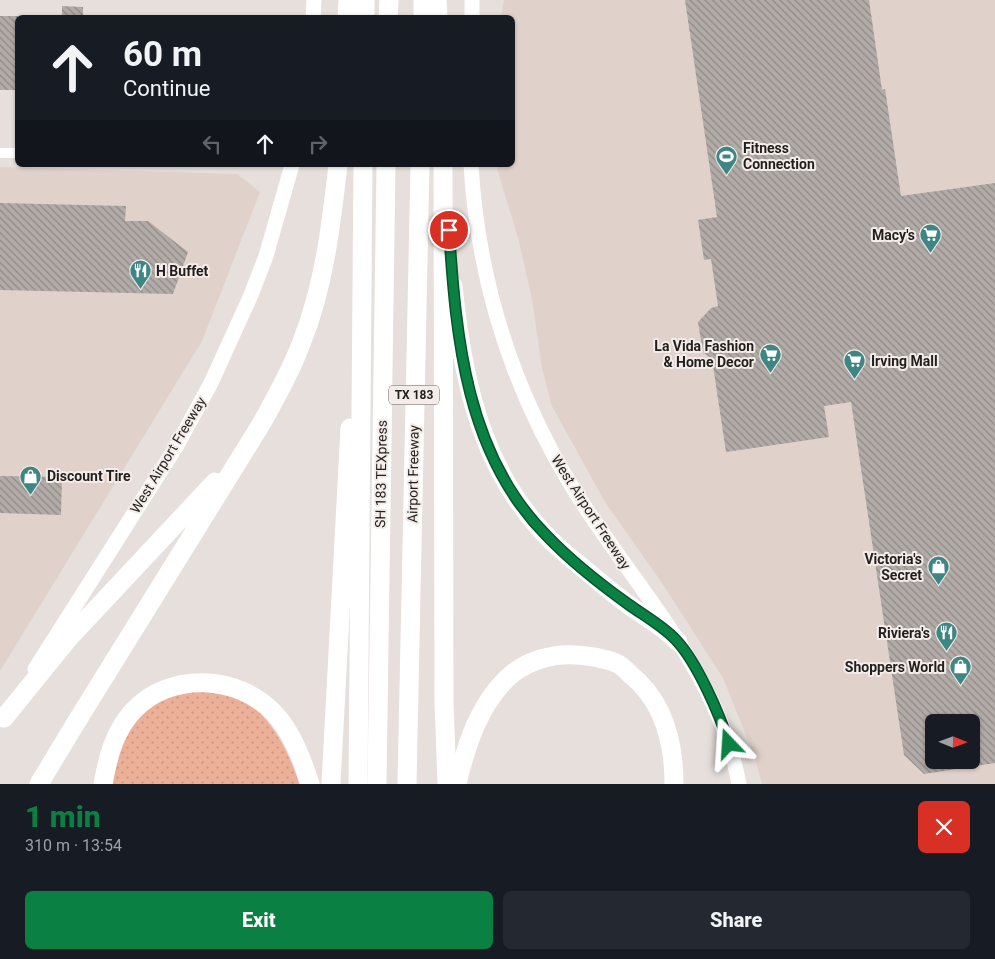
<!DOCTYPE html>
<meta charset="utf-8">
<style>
body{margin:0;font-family:Roboto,sans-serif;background:#242831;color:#f1f3f6;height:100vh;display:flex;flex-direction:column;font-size:19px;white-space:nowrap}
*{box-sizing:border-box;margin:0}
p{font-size:16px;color:#9ea1a6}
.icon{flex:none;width:28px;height:28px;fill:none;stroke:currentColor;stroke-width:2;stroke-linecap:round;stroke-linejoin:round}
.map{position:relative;height:784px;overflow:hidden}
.sheet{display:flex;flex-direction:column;background:#171b24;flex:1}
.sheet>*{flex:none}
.top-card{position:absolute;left:15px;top:15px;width:500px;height:152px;border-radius:8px;box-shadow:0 1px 4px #0004;background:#171b24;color:#f1f3f6;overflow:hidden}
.needle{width:32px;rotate:91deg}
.tools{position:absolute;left:925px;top:714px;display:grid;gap:10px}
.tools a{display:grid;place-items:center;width:55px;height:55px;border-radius:8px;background:#171b24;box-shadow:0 1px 4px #0004;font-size:25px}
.pin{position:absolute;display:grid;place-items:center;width:42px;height:42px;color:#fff;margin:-21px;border:2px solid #fff;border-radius:50%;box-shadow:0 1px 5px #0007}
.me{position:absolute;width:55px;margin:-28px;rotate:340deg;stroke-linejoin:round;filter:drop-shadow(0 0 4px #0008)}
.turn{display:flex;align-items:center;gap:18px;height:105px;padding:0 25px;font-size:22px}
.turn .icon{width:65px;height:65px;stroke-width:2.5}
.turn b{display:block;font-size:35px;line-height:42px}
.lanes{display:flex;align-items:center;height:48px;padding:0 25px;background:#0003;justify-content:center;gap:25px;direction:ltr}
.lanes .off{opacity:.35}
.round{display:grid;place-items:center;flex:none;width:52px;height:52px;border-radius:8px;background:#242831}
.headline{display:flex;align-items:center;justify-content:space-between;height:85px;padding:0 25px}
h1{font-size:30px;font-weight:800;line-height:38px;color:#0b8043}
.action{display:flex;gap:10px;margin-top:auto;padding:10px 25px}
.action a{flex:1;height:58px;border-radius:8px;background:#0b8043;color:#fff;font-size:20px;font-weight:800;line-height:58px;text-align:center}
.action a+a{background:#242831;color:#f1f3f6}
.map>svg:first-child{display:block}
</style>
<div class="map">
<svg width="995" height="784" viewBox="0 0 995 784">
<defs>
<pattern id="grass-dots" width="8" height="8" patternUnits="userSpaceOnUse" patternTransform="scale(1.25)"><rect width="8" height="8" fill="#ecaf97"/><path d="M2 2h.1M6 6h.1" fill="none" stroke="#ca9682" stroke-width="1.8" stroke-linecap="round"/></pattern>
<pattern id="building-back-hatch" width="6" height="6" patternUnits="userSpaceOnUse" patternTransform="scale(1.25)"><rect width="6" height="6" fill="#b2aba8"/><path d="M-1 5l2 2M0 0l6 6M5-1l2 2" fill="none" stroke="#908b88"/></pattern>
</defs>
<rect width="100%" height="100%" fill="#e6dfdc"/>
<g fill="#e0d1cb" fill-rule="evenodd">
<path d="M504,0H995V784H762L754,755L723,678L662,583L605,502L552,406L542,368L532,299L519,241L498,172L497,165H512V18L501,17ZM934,722H971V760H934Z"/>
<path d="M0,167L237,174L260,192L202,341L0,671Z"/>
</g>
<path fill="url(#grass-dots)" d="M218,690C226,694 235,696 243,700C271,715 291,756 299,784H113C114,774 115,763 118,753C124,735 139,711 157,702C175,693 198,691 218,690Z"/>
<g fill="url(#building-back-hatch)" fill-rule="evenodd">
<path d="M685,0H869L882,90L885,89L901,196L995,183V763L924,774L904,755L851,402L824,406L829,437L726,452L712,359L703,352L698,322L711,308L718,306L711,259L704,260L698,220L717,217ZM934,722H971V760H934Z"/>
<path d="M62,6L83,7V18H62Z"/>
<rect x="0" y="16" width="18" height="74"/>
<path d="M0,203L126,206L125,221H148L188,252L173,294L0,290Z"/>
<path d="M0,476L62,477L61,515L0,513Z"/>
</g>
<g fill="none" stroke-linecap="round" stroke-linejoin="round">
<path stroke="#fff" stroke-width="10" d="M0,153H18"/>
<g stroke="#fff" stroke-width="15">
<path d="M313,18L314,0"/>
<path d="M472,18V0"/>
<path d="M471,165C478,281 513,391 574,490C633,585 718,670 739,784"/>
<path d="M35,669L176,447L211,383L251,295L266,256L292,165"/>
</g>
<g stroke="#fff" stroke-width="19">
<path d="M437,0L438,18"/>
<path d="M347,18L348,0"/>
<path d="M365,18V0"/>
<path d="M388,18L389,0"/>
<path d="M423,18V0"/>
<path d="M443,165L444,702L447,784"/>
<path d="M453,286C463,388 485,486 567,555C587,571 606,588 626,603C643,616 663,626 678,642"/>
<path d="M4,718L68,639L215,482"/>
<path d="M39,784L77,721L260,426C275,399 290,373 301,344C324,287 331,226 338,165"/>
<path d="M103,784C108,757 114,732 133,711C170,671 238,675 274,713C292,732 302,759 310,784"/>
<path d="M331,784L350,428"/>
<path d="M358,784L363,165"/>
<path d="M377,784L386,165"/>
<path d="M407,784L420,165"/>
<path d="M457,784C466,745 480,701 512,674C529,660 555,653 576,655C590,656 607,658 620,665C624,668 628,672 631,675C664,702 674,743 674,784"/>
</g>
</g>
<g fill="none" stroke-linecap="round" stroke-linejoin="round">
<defs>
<path id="route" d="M449,230C456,338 466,455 547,536C571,561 600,584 628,604C643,615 663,626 676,640C697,662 720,715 729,744"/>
</defs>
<use href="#route" stroke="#07532c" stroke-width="12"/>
<use href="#route" stroke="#0b8043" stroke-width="9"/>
</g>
<defs>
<symbol id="stadium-pin" viewBox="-11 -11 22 30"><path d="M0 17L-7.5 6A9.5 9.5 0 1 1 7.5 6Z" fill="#3e8684" stroke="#f3ece9"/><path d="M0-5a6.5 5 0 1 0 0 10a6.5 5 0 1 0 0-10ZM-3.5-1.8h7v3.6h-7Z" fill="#fff"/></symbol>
<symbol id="supermarket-pin" viewBox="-11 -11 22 30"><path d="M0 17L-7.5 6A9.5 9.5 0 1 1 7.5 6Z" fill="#3e8684" stroke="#f3ece9"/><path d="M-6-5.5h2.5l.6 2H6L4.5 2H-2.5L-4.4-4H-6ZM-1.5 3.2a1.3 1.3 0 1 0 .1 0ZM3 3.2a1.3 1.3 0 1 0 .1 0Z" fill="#fff"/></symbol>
<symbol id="restaurant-pin" viewBox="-11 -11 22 30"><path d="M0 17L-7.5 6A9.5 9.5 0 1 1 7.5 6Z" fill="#3e8684" stroke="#f3ece9"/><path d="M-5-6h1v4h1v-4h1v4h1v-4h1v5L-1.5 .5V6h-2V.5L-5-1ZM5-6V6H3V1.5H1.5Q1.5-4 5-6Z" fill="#fff"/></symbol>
<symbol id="shop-pin" viewBox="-11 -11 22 30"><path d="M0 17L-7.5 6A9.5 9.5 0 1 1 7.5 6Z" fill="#3e8684" stroke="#f3ece9"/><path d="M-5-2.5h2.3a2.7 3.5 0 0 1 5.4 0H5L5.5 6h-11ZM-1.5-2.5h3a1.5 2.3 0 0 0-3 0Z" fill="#fff"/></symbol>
</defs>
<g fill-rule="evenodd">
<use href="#stadium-pin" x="714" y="144" width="25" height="34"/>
<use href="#supermarket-pin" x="918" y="222" width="25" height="34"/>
<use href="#restaurant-pin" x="128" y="258" width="25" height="34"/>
<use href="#supermarket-pin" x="758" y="342" width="25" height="34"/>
<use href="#supermarket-pin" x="842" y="348" width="25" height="34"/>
<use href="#shop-pin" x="18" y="464" width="25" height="34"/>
<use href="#shop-pin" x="926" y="554" width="25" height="34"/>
<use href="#restaurant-pin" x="934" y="620" width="25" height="34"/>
<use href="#shop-pin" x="948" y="654" width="25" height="34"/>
</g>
<g text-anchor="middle" stroke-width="4" stroke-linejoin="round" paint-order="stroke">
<rect fill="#f3ece9" stroke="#605c5a" stroke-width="1" x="389" y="385.5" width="50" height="19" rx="4"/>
<g font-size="12" font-weight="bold" fill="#211e1d">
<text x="414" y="399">TX 183</text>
</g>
<g font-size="14" font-weight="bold" fill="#211e1d" stroke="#f3ece9" text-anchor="end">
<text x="743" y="153" text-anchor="start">Fitness<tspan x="743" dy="16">Connection</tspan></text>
<text x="915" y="240">Macy's</text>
<text x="156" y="276" text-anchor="start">H Buffet</text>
<text x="754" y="351">La Vida Fashion<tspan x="754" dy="16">&amp; Home Decor</tspan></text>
<text x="871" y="366" text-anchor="start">Irving Mall</text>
<text x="47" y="481" text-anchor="start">Discount Tire</text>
<text x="922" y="564">Victoria's<tspan x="922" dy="16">Secret</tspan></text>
<text x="930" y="638">Riviera's</text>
<text x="945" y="672">Shoppers World</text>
</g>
<g font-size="14" fill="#211e1d" stroke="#f3ece9">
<text transform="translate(168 455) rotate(-59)" y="5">West Airport Freeway</text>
<text transform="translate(381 474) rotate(-89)" y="5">SH 183 TEXpress</text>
<text transform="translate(413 474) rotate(-89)" y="5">Airport Freeway</text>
<text transform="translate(591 512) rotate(57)" y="5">West Airport Freeway</text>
</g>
</g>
</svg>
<div class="tools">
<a><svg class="needle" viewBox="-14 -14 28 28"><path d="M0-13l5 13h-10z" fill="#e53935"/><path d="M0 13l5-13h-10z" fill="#9ea1a6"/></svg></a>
</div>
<div class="pin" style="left:449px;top:230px;background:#d93025"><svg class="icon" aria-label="arrive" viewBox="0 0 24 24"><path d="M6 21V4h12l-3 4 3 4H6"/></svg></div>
<svg class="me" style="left:729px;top:744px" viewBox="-20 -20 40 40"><path d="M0-17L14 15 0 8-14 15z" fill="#0b8043" stroke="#fff" stroke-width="4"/></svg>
<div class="top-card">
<div class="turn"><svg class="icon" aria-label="ahead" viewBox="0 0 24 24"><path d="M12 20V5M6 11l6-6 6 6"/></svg><div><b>60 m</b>Continue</div></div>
<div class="lanes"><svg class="icon off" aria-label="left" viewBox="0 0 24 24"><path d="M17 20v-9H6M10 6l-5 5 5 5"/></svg><svg class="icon" aria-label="ahead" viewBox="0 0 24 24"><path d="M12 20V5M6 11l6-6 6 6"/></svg><svg class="icon off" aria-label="right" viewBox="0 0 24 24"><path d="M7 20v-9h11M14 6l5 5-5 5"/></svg></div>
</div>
</div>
<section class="sheet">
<div class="headline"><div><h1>1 min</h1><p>310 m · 13:54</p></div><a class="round" style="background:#d93025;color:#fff"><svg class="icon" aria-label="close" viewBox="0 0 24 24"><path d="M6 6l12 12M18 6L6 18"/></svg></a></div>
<div class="action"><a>Exit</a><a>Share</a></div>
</section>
